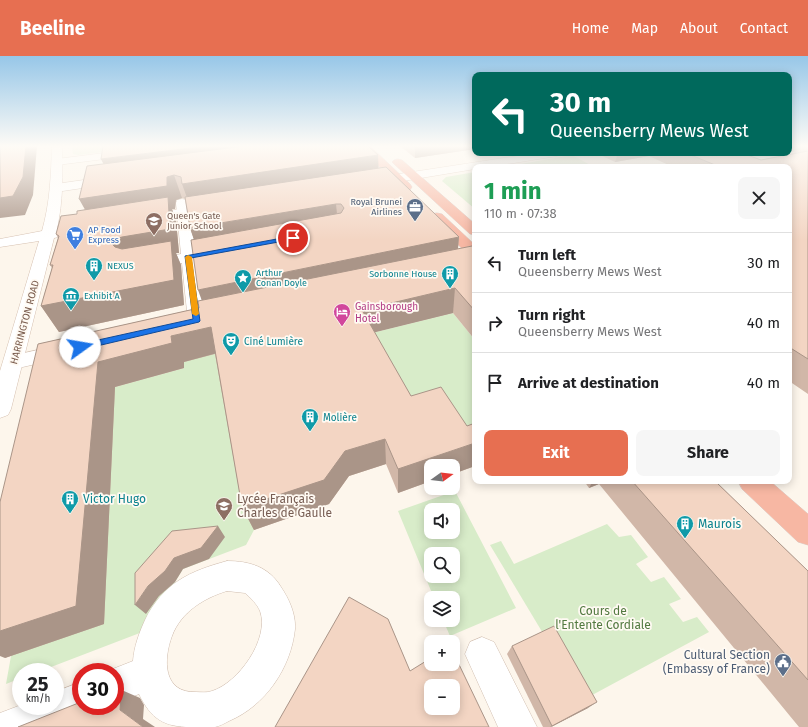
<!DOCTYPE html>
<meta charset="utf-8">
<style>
body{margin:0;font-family:"Fira Sans",sans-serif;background:#f6f6f6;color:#202124;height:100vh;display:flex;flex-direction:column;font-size:15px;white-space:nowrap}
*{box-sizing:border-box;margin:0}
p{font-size:13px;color:#757577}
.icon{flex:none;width:22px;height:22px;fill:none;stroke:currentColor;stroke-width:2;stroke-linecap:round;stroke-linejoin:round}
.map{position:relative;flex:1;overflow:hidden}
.sheet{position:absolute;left:472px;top:108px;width:320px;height:320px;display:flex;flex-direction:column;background:#fff;border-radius:8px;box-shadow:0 2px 10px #0003}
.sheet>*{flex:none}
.hud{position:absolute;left:472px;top:16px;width:320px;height:84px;border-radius:8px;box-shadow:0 2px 10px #0003;background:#00695c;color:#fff;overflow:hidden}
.needle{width:26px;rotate:75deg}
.buttons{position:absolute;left:424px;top:403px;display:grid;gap:8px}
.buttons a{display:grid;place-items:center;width:36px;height:36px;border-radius:8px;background:#fff;box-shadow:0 2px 10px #0003;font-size:20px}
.speed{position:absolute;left:12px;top:607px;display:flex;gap:8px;font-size:20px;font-weight:700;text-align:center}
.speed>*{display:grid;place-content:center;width:52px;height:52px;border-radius:50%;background:#fff;box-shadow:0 2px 10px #0003;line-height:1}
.speed small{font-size:10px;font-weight:400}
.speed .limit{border:6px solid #d22;background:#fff;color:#111}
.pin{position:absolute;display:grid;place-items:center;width:34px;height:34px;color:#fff;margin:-17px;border:2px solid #fff;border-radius:50%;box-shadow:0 1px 4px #0007}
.me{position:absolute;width:44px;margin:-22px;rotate:77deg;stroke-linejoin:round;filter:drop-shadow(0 0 3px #0008)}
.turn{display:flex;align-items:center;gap:14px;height:84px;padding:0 12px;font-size:18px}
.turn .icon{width:52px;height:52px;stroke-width:2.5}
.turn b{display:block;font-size:28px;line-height:34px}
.round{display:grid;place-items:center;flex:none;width:42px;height:42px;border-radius:8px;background:#f6f6f6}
.overview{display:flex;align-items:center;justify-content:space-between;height:68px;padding:0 12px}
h1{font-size:24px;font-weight:700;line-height:30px;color:#1e9e55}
.button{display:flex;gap:8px;margin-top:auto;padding:8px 12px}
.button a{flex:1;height:46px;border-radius:8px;background:#e76f51;color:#fff;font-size:16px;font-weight:700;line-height:46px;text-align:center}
.button a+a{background:#f6f6f6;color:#202124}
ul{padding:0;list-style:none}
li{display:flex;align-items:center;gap:12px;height:60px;padding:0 12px;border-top:1px solid #e0e0e0}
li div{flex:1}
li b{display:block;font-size:15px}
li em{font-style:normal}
header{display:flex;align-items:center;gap:24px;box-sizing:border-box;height:56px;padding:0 20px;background:#e76f51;color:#fff}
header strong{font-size:19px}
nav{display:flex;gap:22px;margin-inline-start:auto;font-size:14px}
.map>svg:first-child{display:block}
</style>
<header>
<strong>Beeline</strong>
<nav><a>Home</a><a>Map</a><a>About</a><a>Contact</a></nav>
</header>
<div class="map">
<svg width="808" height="671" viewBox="0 0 808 671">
<rect width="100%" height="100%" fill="#fdf6ec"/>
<g fill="#d8ecc9" fill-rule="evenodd">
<path d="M72,90H154L78,99L73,98Z"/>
<path d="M572,99L594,111H503Z"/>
<path d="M475,116V153L442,125L446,121Z"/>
<path d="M453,257L475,284V391L410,365L364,279Z"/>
<path d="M220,294L254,474L246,489L183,513L145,575L38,616H21V622L6,628L11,600L115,331L184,312V306Z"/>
<path d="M455,435L516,552L450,580L443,564H453V542H434L398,455ZM431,454H453V476H431ZM431,498H453V520H431Z"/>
<path d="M607,468L619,481L631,479L648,501L636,508L651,526L664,521L681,543L669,548L683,566L697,561L709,576L583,644L490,489L501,485L514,508Z"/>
</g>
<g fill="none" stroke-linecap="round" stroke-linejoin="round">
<defs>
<g id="street">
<path d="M160,90H189L184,93L57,109L51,106L57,103Z"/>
<path d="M112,120L116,121L118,124L116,127L56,136L52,135L50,132L52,129L56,128Z"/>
<path d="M182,143L187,144L188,147L196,195L221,190L226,192L229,195L226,198L197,204L206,265L204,269L197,271L190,269L188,265L182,207L149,213L143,211L141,208L143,205L181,198L176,147L177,144Z"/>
<path d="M64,288L71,290L74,295L71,300L14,313L7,311L4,306L7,301Z"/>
<path d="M227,505C250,505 269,511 281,531C289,543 296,558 295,573C291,612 265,650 229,665C225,667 220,670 215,671C208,671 199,671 191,671C164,671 151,663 139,638L115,648V616H105L133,605C134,591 139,577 145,564C163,527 190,515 227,505ZM227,535L245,537C251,542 257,548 260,555C270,583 238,627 212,635C207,637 201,636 196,636C163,637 163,604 172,580C181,556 204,542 227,535Z"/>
<path d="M482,581L494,586L537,671H498L465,598L470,586Z"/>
<path d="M81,626V650H97L94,657L59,671H0V657L21,649V650H55V636Z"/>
</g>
<g id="secondary">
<path d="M52,90H62C63,118 63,146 57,173L86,168L91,169L93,172L91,175L54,182L11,353L8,359L0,362V315L39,185L0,191V183L42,175C50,147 51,119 52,90Z"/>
<path d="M537,97H562L557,100L489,111H475V113L373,130L369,129L367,126L369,123L373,122Z"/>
<path d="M216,147L221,148L223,151L221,154L144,167L139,166L137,163L139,160L144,159Z"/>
</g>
<g id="highway">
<path d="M359,90H370L410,128L412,131L410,134H402Z"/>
<path d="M398,103L402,104L475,168V179L470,178L394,108L392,106L394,104Z"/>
<path d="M437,157L442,158L475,189V202L470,200L432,164L430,161L432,158Z"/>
<path d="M738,425H770L808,458V489L798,486L742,433Z"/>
</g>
</defs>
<use href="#street" stroke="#d1beb0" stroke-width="1"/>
<use href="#secondary" stroke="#d6c0b0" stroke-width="1"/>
<use href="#highway" stroke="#dad1cd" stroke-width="1"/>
<use href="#street" fill="#fff" fill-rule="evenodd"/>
<use href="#secondary" fill="#fff" fill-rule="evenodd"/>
<use href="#highway" fill="#f7b7a3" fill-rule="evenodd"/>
</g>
<g fill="#d1b7a8">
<path d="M400,90H475V93L415,102Z"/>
<path d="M789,90H808V338L789,325V111H673L649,100L615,106L596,97H742L761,104L795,97L789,95Z"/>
<path d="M378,99V112L459,181L458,193H475V284L453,257L374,276L411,340L467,370L475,367V410L453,418V410H431V425L398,437L386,408L349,420L329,448L254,474L242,451L215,298L184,306V312L115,331L104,568L5,602L38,288L199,252L202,244L194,183L190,172L185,143L182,142L176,144L175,153H172L176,164L179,197H176L181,209L184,249L59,276L41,250L52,212L50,209L58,182L56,178L77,158L85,153L104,108L101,103Z"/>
<path d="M584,425H715L808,515V671H799L599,428L589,432Z"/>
<path d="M512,590L588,652L551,671H543L507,598Z"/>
</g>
<g fill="#aa9588">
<path d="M26,90H37L33,139L25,159L0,162V142Z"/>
<path d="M207,90H330L109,119L101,103Z"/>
<path d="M415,90H475V93L415,102Z"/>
<path d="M618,97H650L649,100L615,106Z"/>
<path d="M378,99L379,121L190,150L182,128Z"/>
<path d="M174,119L182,142L176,144L175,153H172L176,164L179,197H176L181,209L184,249L59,276L41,250L127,207L92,166L79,143Z"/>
<path d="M336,148L338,168L197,193L190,172Z"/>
<path d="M459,181L457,202L206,256L198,234Z"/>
<path d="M455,232L453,257L364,279L362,254Z"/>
<path d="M211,271L221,296L184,306V312L115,331L104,568L5,602L0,600V575L98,306L171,280Z"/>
<path d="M385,383L386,408L349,420L329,448L254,474L242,451L345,395Z"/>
<path d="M475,387V410L453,418V410H431V425L398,437V413Z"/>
<path d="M593,425H601L599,428L589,432Z"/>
<path d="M218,470L225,481L209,503L183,513L175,526L159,540L146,558L135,549L148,530L174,502Z"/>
<path d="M117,632L140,642L144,649L143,663L155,671H143L120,654Z"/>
<path d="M597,646L588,652L551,671H550Z"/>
</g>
<g fill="#f3d5c3" stroke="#aa9588" fill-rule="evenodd">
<path d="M0,90H26L23,121L13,140L0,142Z"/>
<path d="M103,90H207L101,103Z"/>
<path d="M244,90H368L378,99L182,128L181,121L174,119L167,121V130L79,143L87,110Z"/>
<path d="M808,95V303L789,291V111H720L686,97H742L761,104Z"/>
<path d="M386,111L459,181L198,234L191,184L341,157L344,152L341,148H336L190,172L185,141Z"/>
<path d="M168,141L170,173L122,181L115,183L112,188L115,191L122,193L171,185L174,224L41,250L53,209H50L59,180L56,178L61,160L77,158V155Z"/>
<path d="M472,190L475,193V255L455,232L362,254L411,340L441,331L467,370L475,367V387L398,413L385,383L345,395L324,424L242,451L211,271L171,280L172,287L98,306L76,550L0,575V446L38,288L199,252L198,245Z"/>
<path d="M632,425H715L808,515V624Z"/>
<path d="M218,470L201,492L174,502L165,515L148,530L135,549V517L172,475Z"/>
<path d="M349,541L388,563L410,615L431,602V608H453V596L489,671H275ZM431,630H453V652H431Z"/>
<path d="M554,570L597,646L552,670L512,590Z"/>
<path d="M115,632H117L121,639L120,654L143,671H18L81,646V650H115Z"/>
</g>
<linearGradient id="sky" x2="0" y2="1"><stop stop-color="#97c7e8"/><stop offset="0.49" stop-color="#fefbf6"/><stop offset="1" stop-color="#fefbf6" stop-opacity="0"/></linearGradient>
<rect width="808" height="184" fill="url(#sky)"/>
<path fill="#1a73e8" stroke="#114b97" d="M293,180H295V183L191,202L200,265L199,266L80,294L76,291L80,288L193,263L185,200Z"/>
<path fill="#f59e0b" d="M188,199L192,201L199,258L196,260L192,258L185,201Z"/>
<defs>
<symbol id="office-pin" viewBox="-11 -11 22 30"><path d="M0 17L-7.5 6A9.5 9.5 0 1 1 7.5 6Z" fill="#5c6f8a" stroke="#fffaf3"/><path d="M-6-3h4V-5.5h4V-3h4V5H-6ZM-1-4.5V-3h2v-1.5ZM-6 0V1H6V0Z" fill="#fff"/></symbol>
<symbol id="school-pin" viewBox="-11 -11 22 30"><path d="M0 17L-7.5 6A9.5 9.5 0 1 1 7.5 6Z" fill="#8d6e63" stroke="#fffaf3"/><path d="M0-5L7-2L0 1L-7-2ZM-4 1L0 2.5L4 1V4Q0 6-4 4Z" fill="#fff"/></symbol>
<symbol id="supermarket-pin" viewBox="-11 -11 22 30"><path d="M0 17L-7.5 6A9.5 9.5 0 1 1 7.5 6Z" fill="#3f7fe0" stroke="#fffaf3"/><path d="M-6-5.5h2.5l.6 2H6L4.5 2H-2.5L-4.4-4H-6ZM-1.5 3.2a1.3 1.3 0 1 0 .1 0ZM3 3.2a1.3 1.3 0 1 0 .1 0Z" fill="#fff"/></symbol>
<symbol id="building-pin" viewBox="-11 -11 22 30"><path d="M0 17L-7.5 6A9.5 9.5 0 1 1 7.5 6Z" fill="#0f9aa8" stroke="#fffaf3"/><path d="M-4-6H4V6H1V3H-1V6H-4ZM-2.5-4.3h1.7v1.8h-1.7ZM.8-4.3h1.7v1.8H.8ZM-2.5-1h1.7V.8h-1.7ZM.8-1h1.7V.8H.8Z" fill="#fff"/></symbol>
<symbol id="sight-pin" viewBox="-11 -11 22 30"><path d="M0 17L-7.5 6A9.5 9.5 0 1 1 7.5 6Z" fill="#0f9aa8" stroke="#fffaf3"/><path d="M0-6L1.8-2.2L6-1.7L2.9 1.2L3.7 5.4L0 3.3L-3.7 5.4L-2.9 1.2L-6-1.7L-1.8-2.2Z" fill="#fff"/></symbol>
<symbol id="museum-pin" viewBox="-11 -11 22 30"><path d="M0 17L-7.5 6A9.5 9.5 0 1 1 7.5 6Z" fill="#0f9aa8" stroke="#fffaf3"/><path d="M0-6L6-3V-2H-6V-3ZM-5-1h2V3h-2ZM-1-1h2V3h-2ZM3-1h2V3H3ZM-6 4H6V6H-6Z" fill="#fff"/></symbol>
<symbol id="hotel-pin" viewBox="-11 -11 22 30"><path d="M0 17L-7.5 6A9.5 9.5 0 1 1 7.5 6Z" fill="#d1479c" stroke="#fffaf3"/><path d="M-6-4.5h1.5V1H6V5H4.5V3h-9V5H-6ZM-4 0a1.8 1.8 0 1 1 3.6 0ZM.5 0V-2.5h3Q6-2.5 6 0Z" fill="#fff"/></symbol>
<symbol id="theatre-pin" viewBox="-11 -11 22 30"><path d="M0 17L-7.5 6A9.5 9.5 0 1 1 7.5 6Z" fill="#0f9aa8" stroke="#fffaf3"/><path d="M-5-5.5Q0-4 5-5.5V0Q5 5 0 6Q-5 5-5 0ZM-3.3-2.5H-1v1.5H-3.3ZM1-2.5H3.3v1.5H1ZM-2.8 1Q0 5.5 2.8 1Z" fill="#fff"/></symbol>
<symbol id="civic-pin" viewBox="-11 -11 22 30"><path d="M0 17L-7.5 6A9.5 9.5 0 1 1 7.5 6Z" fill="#5c6f8a" stroke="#fffaf3"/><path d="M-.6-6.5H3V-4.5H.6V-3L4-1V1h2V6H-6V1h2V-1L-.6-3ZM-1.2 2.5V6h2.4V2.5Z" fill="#fff"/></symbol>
</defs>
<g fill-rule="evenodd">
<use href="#office-pin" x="405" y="141" width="20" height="27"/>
<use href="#school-pin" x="144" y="155" width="20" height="27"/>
<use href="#supermarket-pin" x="65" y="169" width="20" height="27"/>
<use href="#building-pin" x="84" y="200" width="20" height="27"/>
<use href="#building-pin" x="440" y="208" width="20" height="27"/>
<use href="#sight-pin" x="233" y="212" width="20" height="27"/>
<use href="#museum-pin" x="61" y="230" width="20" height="27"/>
<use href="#hotel-pin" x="332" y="246" width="20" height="27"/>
<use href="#theatre-pin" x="221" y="275" width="20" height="27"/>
<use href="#building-pin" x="300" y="351" width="20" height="27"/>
<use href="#building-pin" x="60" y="433" width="20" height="27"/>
<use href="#school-pin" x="214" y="440" width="20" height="27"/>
<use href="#building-pin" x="675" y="458" width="20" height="27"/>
<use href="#civic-pin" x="773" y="596" width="20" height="27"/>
</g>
<g text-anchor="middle" stroke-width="3.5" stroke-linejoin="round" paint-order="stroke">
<g font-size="9" fill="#4e5e75" stroke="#fffaf3" text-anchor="end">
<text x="402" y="149">Royal Brunei<tspan x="402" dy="10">Airlines</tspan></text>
</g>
<g font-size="9" fill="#785e54" stroke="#fffaf3" text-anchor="start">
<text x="167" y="163">Queen's Gate<tspan x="167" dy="10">Junior School</tspan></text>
</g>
<g font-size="9" fill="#366cbe" stroke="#fffaf3" text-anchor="start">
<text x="88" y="177">AP Food<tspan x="88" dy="10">Express</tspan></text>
</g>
<g font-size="9" fill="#0d838f" stroke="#fffaf3" text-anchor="start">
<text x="107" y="213">NEXUS</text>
<text x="256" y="220">Arthur<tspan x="256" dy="10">Conan Doyle</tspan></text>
<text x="437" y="221" text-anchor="end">Sorbonne House</text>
<text x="84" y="243">Exhibit A</text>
</g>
<g font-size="10" fill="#b23c85" stroke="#fffaf3" text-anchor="start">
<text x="355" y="254">Gainsborough<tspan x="355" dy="12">Hotel</tspan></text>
</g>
<g font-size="10" fill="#7a5c4d" stroke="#fffaf3">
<text transform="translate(24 266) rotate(-75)" y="4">HARRINGTON ROAD</text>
</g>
<g font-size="10" fill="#0d838f" stroke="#fffaf3" text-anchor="start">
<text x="244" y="289">Ciné Lumière</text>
<text x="323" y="365">Molière</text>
</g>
<g font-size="12" fill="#0d838f" stroke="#fffaf3" text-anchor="start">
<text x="83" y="447">Victor Hugo</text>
<text x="698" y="472">Maurois</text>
</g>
<g font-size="12" fill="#785e54" stroke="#fffaf3" text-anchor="start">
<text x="237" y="447">Lycée Français<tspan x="237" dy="14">Charles de Gaulle</tspan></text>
</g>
<g font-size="12" fill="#537a41" stroke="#fffaf3">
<text x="603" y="559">Cours de<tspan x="603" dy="14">l'Entente Cordiale</tspan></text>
</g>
<g font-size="12" fill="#4e5e75" stroke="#fffaf3" text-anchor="end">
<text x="770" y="603">Cultural Section<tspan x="770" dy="14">(Embassy of France)</tspan></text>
</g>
</g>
</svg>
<div class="buttons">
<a><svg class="needle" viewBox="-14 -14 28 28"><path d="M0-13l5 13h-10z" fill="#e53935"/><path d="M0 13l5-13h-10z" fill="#757577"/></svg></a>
<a><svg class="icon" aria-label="sound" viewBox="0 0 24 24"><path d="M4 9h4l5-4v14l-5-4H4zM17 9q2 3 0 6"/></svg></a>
<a><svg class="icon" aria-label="search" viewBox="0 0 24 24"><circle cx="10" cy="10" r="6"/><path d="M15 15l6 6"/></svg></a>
<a><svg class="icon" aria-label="layers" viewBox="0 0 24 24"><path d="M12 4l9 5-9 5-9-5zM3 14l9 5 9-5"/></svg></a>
<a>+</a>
<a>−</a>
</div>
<div class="speed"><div>25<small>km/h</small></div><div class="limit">30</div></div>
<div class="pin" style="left:293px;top:182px;background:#d93025"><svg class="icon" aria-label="arrive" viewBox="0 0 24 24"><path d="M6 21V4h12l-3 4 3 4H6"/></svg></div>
<svg class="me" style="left:80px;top:291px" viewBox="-20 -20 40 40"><circle r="19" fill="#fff"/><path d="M0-13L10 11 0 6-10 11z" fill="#1a73e8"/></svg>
<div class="hud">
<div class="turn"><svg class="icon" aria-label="left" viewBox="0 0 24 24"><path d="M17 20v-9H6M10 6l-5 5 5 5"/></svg><div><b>30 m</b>Queensberry Mews West</div></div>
</div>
<section class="sheet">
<div class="overview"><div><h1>1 min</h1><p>110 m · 07:38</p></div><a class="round"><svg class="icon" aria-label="close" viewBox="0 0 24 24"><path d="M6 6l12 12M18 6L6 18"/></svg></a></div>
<ul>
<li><svg class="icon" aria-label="left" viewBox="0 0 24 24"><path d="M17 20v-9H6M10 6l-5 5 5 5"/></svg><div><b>Turn left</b><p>Queensberry Mews West</p></div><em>30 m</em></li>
<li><svg class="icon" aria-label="right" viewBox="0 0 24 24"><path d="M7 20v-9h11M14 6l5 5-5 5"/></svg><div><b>Turn right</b><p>Queensberry Mews West</p></div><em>40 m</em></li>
<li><svg class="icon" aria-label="arrive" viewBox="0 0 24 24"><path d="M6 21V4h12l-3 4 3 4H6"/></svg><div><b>Arrive at destination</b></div><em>40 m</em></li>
</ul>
<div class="button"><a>Exit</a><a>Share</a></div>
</section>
</div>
